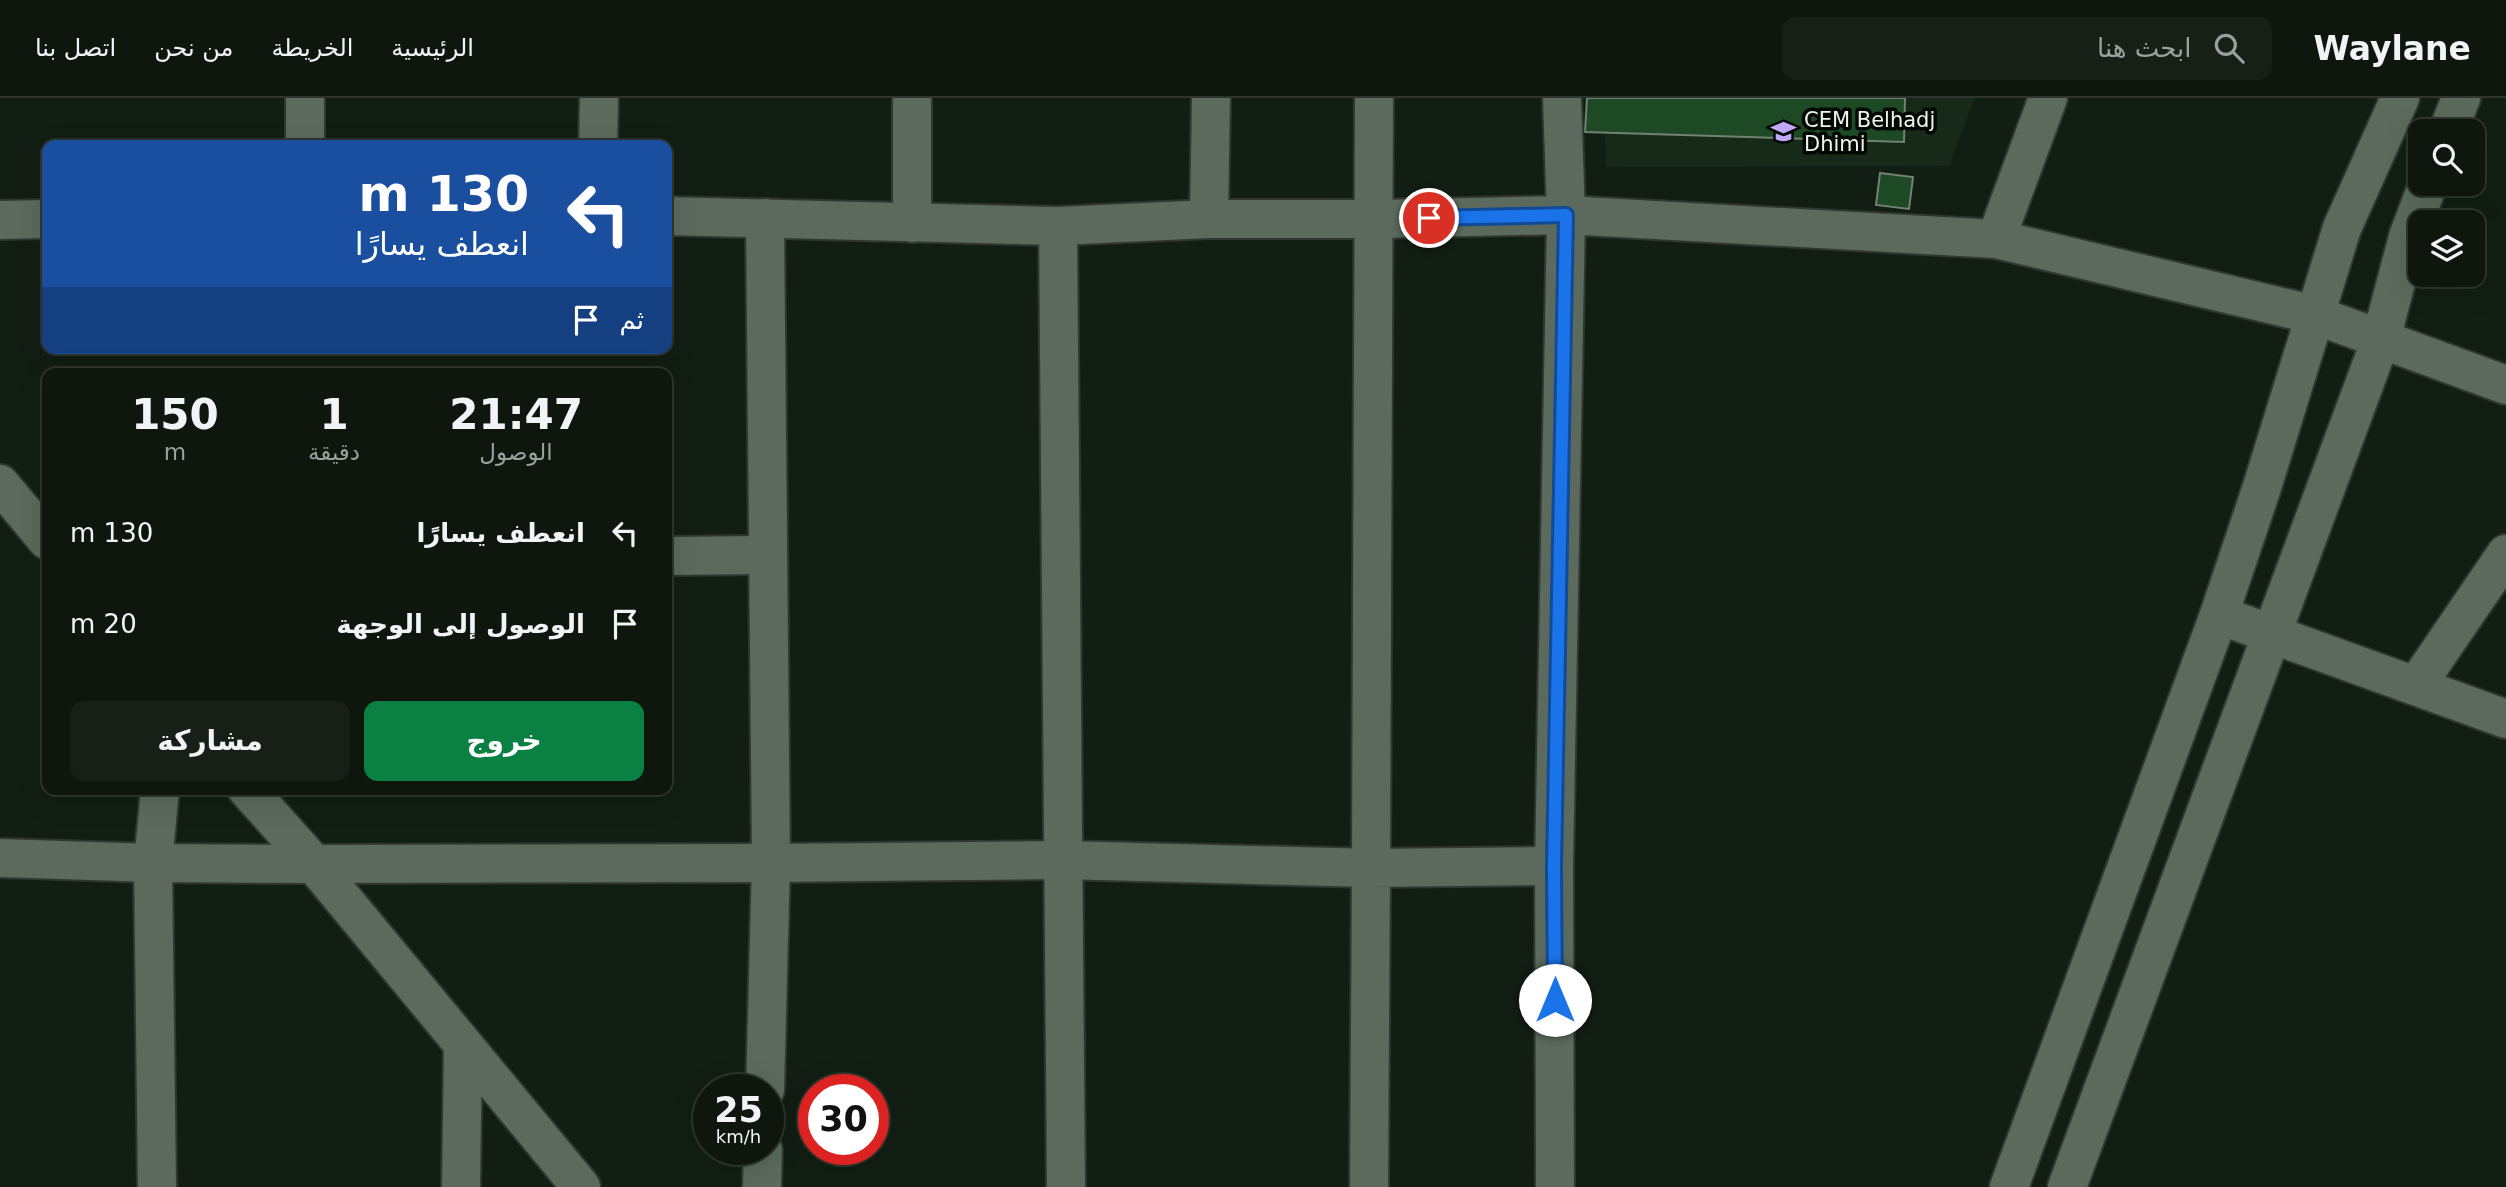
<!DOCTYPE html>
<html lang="ar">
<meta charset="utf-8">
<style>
body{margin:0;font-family:"DejaVu Sans",Vazirmatn,sans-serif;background:#171f17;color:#f1f3f6;direction:rtl;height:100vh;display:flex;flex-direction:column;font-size:26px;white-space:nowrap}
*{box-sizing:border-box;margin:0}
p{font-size:23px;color:#9b9f9e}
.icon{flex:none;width:38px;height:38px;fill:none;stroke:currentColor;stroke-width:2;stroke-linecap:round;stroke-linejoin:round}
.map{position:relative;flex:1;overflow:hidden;direction:ltr}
.panel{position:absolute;left:42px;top:270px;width:630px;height:427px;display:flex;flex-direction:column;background:#0e160e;border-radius:14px;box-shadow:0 7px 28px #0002,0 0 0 2px #2e352e;direction:rtl}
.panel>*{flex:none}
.top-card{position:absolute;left:42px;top:42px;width:630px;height:214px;border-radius:14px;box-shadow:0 7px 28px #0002,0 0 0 2px #2e352e;direction:rtl;background:#1a4fa0;color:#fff;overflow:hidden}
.fabs{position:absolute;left:2408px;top:21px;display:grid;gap:14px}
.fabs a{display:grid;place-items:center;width:77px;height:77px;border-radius:14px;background:#0e160e;box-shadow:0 7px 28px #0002,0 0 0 2px #2e352e;font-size:35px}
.speed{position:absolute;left:693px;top:976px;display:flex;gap:14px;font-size:35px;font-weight:700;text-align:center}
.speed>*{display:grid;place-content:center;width:91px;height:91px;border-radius:50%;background:#0e160e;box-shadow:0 7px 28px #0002,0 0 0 2px #2e352e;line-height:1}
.speed small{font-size:18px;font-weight:400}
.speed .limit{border:10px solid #d22;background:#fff;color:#111}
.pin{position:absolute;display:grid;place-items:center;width:60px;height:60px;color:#fff;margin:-30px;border:4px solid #fff;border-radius:50%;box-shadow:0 2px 7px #0007}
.me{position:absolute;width:77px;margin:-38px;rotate:0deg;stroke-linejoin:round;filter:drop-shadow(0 0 5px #0008)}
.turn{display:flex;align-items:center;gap:24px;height:147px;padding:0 28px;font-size:32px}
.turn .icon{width:91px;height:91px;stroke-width:2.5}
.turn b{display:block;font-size:49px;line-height:60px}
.then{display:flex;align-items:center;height:66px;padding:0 28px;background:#0003;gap:14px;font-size:26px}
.eta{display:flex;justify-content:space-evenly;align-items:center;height:119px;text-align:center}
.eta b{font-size:42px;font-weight:600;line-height:49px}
.primary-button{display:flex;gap:14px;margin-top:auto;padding:14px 28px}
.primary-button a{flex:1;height:80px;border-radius:14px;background:#0b8043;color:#fff;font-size:28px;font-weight:600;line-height:80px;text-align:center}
.primary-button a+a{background:#171f17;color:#f1f3f6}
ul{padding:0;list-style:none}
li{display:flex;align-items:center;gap:21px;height:91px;padding:0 28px}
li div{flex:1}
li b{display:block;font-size:26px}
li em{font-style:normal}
header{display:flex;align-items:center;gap:42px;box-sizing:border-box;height:98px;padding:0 35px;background:#0e160e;border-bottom:2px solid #2e352e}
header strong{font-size:33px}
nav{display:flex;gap:38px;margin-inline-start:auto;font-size:24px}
.search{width:490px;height:63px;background:#171f17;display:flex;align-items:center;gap:18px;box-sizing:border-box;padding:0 24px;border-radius:14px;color:#9b9f9e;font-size:26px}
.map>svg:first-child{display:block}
</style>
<header>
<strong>Waylane</strong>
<div class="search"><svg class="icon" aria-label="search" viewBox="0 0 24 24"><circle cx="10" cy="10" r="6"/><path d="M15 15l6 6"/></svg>ابحث هنا</div>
<nav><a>الرئيسية</a><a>الخريطة</a><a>من نحن</a><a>اتصل بنا</a></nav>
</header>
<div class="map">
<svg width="2506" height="1089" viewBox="0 0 2506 1089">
<rect width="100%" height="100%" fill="#121e13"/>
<path fill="#172919" d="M1604,0H1975L1949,68L1606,69Z"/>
<g fill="#1e4925" stroke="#728173" stroke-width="2">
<path d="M1587,0H1905L1904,44L1585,34Z"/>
<path d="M1880,75L1913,79L1909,111L1876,107Z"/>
</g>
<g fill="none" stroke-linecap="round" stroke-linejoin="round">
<defs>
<g id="minor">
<path d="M912,0V125"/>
<path d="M305,47V0"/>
<path d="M598,47L599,0"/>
<path d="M1209,121L1211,0"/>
<path d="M1058,128L1066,1089"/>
<path d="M1996,141L2048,0"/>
<path d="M0,386L47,442"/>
<path d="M667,458L767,457"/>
<path d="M2219,517L2506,621"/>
<path d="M2416,588L2506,456"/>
<path d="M247,691L314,766L581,1089"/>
<path d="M0,760L153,765L314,766L771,765L1063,762L1371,770L1374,0"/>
<path d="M765,992L771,765L765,120"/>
<path d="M157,1089L153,765L160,691"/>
<path d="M461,1089L463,948"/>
<path d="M762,1089L763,1052"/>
<path d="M1369,1089L1371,770L1554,768"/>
<path d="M1555,1089L1554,768L1566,117L1996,141L2315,217L2506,287"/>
</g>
<g id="tertiary">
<path d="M2448,33L2461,0"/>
<path d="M667,118L1058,128L1209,121H1374L1566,117L1562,0"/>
<path d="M0,122L47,121"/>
<path d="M2009,1089L2219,517L2262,389L2342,130L2400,0"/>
<path d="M2067,1089L2381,241L2408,139L2428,86"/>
</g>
</defs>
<use href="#minor" stroke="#303731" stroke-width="42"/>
<use href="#tertiary" stroke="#303731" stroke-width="42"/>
<use href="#minor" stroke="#5b6a5d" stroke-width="38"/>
<use href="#tertiary" stroke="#5b6a5d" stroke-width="38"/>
</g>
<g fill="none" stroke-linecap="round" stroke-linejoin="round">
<defs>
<path id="route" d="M1429,120L1566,117L1554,768L1555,902"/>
</defs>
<use href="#route" stroke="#114b97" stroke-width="18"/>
<use href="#route" stroke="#1a73e8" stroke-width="12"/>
</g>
<defs>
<symbol id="school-bare" viewBox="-9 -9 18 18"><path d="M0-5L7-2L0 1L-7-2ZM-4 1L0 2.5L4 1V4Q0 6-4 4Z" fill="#bfa9f4" stroke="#030704" stroke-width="2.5" paint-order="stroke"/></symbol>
</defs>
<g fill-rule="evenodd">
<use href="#school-bare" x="1766" y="16" width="35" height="35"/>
</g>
<g text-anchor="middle" stroke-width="7" stroke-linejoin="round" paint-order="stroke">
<g font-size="21" fill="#edf5ed" stroke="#030704" text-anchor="start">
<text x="1804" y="29">CEM Belhadj<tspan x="1804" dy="24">Dhimi</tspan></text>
</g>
</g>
</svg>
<div class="fabs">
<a><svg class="icon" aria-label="search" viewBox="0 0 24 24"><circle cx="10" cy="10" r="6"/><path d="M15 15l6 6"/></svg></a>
<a><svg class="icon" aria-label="layers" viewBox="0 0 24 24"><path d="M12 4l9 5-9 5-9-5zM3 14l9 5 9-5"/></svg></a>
</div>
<div class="speed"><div>25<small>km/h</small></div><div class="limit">30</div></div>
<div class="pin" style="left:1429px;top:120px;background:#d93025"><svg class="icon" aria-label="arrive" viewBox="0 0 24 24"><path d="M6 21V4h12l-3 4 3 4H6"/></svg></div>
<svg class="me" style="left:1555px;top:902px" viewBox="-20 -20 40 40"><circle r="19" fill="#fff"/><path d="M0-13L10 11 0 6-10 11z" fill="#1a73e8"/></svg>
<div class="top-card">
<div class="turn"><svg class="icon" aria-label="left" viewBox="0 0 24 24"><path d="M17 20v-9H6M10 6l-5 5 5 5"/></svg><div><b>130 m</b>انعطف يسارًا</div></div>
<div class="then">ثم<svg class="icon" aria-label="arrive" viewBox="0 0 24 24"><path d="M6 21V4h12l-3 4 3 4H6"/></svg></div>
</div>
<section class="panel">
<div class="eta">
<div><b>21:47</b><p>الوصول</p></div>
<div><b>1</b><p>دقيقة</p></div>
<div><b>150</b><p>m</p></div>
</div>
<ul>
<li><svg class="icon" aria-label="left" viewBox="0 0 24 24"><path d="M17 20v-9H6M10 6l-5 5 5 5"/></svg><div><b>انعطف يسارًا</b></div><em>130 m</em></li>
<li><svg class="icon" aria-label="arrive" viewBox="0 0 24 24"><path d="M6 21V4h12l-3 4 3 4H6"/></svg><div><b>الوصول إلى الوجهة</b></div><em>20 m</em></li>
</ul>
<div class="primary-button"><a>خروج</a><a>مشاركة</a></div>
</section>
</div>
